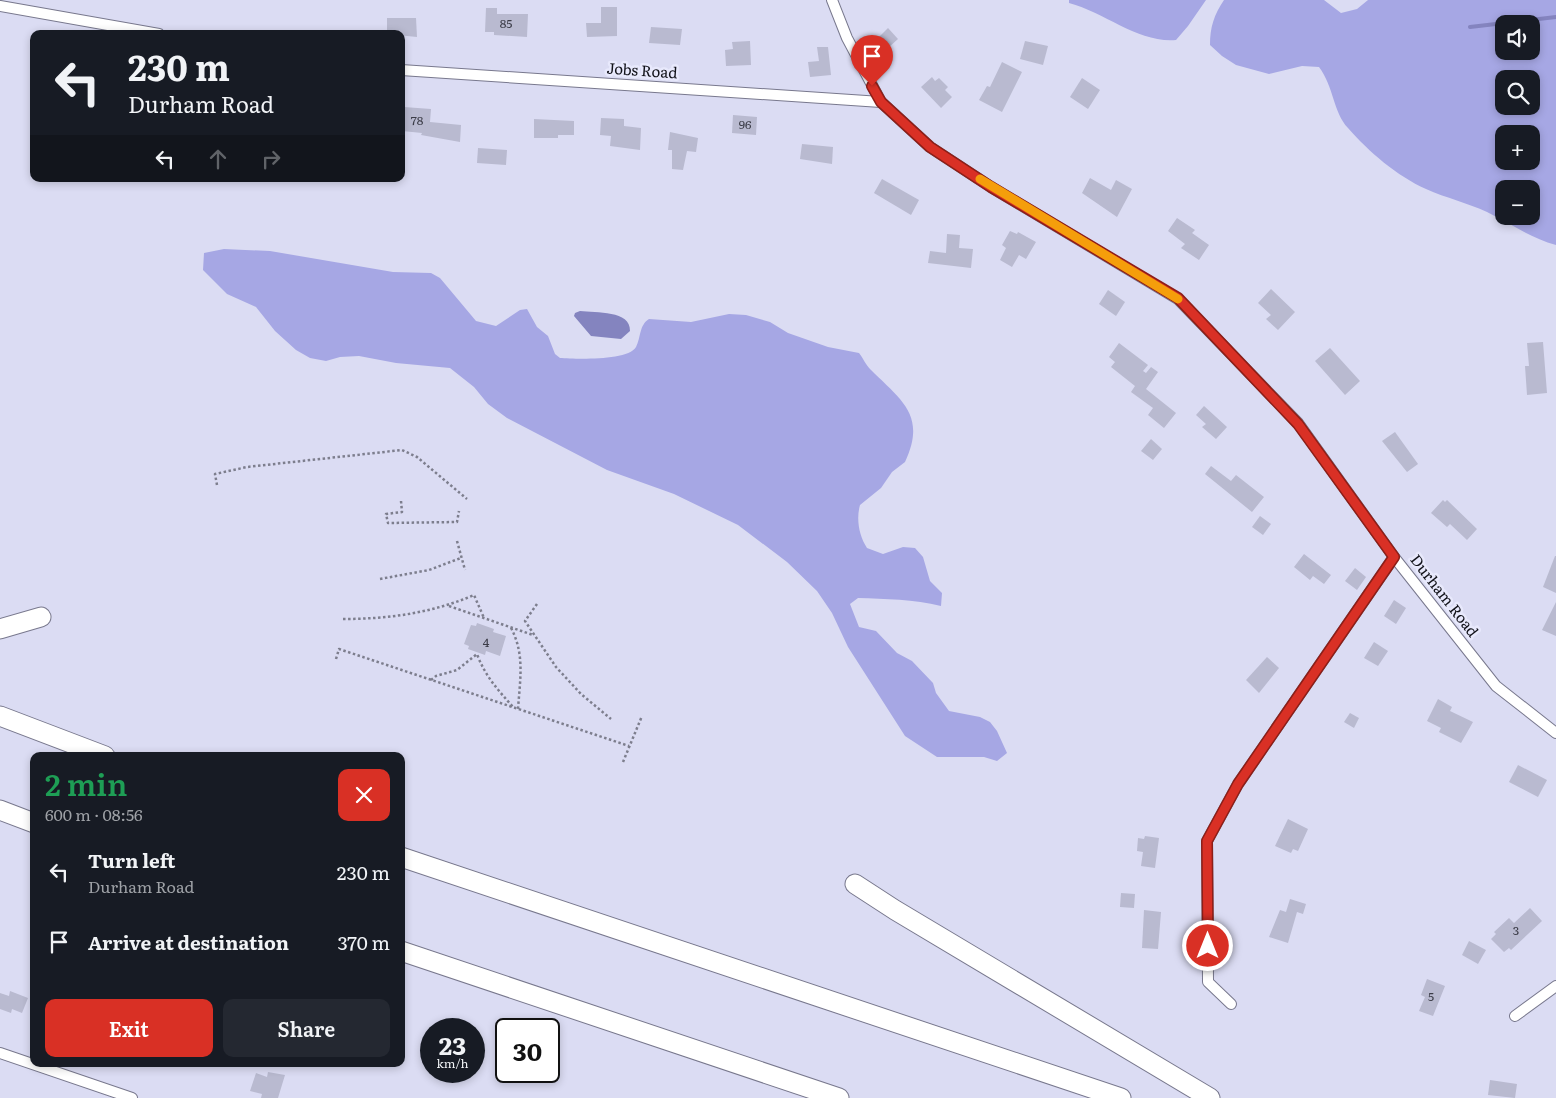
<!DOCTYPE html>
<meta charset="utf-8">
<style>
body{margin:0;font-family:Literata,serif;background:#242831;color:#f1f3f6;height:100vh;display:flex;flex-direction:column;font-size:19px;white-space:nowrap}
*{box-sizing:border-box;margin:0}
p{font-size:16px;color:#9ea1a6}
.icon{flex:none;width:28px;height:28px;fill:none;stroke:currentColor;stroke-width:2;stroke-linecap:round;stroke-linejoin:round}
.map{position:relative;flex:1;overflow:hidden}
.sheet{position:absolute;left:30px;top:752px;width:375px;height:315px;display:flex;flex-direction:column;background:#171b24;border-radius:10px;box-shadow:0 2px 8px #0003}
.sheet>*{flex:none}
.hud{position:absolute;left:30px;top:30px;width:375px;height:152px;border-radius:10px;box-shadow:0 2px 8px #0003;background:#171b24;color:#f1f3f6;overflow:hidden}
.controls{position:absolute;left:1495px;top:15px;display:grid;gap:10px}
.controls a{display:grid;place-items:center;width:45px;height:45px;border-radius:10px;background:#171b24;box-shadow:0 2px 8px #0003;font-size:25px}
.speed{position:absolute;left:420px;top:1018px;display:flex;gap:10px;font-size:25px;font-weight:700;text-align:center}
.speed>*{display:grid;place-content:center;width:65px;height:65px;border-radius:50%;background:#171b24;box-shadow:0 2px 8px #0003;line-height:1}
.speed small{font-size:12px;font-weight:400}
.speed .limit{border:2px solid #111;border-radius:8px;background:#fff;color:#111}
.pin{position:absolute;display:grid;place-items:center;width:42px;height:42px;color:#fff;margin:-51px -21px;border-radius:50% 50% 50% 0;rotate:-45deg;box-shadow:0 0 5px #0007}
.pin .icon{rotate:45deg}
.me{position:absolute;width:55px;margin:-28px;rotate:0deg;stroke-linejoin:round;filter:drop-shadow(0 0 4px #0008)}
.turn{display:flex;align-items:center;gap:18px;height:105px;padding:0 15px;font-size:22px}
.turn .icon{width:65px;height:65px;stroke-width:2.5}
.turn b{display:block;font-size:35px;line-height:42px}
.lanes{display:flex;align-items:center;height:48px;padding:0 15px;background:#0003;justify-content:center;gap:25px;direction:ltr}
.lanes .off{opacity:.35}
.round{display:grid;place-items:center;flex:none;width:52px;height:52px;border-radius:10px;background:#242831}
.overview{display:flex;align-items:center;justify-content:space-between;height:85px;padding:0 15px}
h1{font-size:30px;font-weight:600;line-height:38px;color:#1e9e55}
.primary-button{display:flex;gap:10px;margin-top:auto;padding:10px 15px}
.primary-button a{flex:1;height:58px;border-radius:10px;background:#d93025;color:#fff;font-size:20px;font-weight:600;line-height:58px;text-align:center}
.primary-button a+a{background:#242831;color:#f1f3f6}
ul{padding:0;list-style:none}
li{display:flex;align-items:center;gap:15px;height:70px;padding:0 15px}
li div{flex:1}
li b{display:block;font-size:19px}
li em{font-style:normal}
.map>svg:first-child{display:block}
</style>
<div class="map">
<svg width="1556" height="1098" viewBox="0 0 1556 1098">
<rect width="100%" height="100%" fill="#dbdcf3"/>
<g fill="#a6a7e4" fill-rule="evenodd">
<path d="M1069,0H1206L1188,26L1176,40C1138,43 1106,13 1069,3Z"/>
<path d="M1224,0H1324L1341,13L1357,9L1368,0H1556V245C1531,238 1511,224 1487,212C1468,203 1446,198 1426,189C1397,176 1369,152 1348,128C1333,112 1334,87 1319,67L1302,66L1269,74L1236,65L1222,56L1210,45C1210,27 1214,15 1224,0ZM1504,24H1531V51H1504ZM1504,79H1531V106H1504ZM1504,134H1531V161H1504ZM1504,189H1531V216H1504Z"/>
<path d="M224,249L270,251L393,272L431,273L440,278L476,321L496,326L520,310L527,309L537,327L548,336L555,354L560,358C576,359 628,361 636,347C641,338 639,325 649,319L691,322L729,314L746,315L770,322L788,333L828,347L859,353C863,358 866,365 870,369C901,400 927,415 905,462L892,472L881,488L860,505C856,519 859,536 867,548L883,554L903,547L915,548L923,557L930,581L942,593L941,606C914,599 885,599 858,598L850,604L859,627L876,631L897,653L912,661L933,683L936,693L949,711L980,717L990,722L997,731L1007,753L997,761L984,757H937L905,736L848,647L832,613L817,591L787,562L738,525L674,494L607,470L507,418L488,404L474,387L450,368L396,363L359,356L340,357L326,361L310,358L296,350L275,331L256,307L227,294L203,270L204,253Z"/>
</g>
<path fill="#8484bf" d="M580,311C596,313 631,310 630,331L621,339L591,336L574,316L575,313Z"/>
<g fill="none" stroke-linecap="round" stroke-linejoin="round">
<path stroke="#8484bf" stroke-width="4" d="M1470,27L1556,17"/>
</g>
<g fill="#b9bad0">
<path d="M601,7H617V36L587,37L586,23H601Z"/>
<path d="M486,8H497V14H528L527,37L494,35V32H485Z"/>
<path d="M387,18H416L417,37L387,34Z"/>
<path d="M651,27L682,29L680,45L649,43Z"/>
<path d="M888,28L898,39L888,48L878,38Z"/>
<path d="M750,41L751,65L726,66L725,50L733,49L732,42Z"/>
<path d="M1025,41L1048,46L1043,65L1020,59Z"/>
<path d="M817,47H828L831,75L810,77L808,62L819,61Z"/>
<path d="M1002,62L1022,72L1002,112L979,100L987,86L990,87Z"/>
<path d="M932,77L935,81L939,78L948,87L945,90L952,97L941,108L921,87Z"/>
<path d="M1082,78L1100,90L1088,109L1070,97Z"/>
<path d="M404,107L431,109L430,122L461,125L460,142L421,135L422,133L402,131Z"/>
<path d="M733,115L757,117L756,135L732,133Z"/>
<path d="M601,118L624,119V126L641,128L640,150L610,146L611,136L600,135Z"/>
<path d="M534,119L574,121V135H558V138H534Z"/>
<path d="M670,132L698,138L696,152L687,151L683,170L672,169V150H668Z"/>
<path d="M802,144L833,147L832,164L800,159Z"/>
<path d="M478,148L507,150L506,165L477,163Z"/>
<path d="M1090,178L1111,190L1116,180L1132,189L1117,217L1082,193Z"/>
<path d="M882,179L919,200L911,215L874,193Z"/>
<path d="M1177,218L1195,230L1192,233L1209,245L1199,260L1181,248L1185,244L1168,231Z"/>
<path d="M1010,231L1017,234L1018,232L1036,242L1026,259L1019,255L1012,267L1000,260L1006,248L1002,245Z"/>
<path d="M947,234L960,235L959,248L973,249L971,268L928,263L930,251L946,253Z"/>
<path d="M1271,289L1295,312L1278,330L1266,319L1271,315L1258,303Z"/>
<path d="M1108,290L1125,302L1116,316L1099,304Z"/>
<path d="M1543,342L1547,393L1527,395L1525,366H1529L1527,343Z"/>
<path d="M1119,343L1148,365L1143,371L1146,373L1151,367L1158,372L1146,389L1176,413L1164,428L1148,415L1153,408L1131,392L1135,386L1111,367L1115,362L1109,357Z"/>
<path d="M1330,348L1360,381L1345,395L1315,361Z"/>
<path d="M1204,406L1227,427L1216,439L1202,427L1206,424L1196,415Z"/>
<path d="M1395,432L1418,464L1407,472L1382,441Z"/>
<path d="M1151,439L1162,449L1153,460L1141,451Z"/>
<path d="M1211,466L1231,481L1236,475L1264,497L1252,512L1205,474Z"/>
<path d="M1443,500L1445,502L1447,500L1477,529L1467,540L1450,524L1447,527L1431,513Z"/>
<path d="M1260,516L1271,524L1263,535L1252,527Z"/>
<path d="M1304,554L1331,575L1324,584L1313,576L1310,580L1294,567Z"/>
<path d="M1555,556H1556V593L1543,587Z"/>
<path d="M1355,568L1366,577L1357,590L1345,581Z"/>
<path d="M1394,600L1406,608L1396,624L1384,616Z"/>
<path d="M1556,602V636L1542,630Z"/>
<path d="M477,623L494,629L493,632L506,636L500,656L486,651L485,655L468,649L469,646L464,644L471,625L476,626Z"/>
<path d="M1374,642L1388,651L1378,666L1364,658Z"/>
<path d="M1267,657L1279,668L1259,693L1246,680Z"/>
<path d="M1438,699L1452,707L1450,711L1473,722L1461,743L1439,732L1441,728L1427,721Z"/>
<path d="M1350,713L1359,718L1354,728L1344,722Z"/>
<path d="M1518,765L1547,780L1538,797L1509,782Z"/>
<path d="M1288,819L1308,829L1298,851L1293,849L1291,853L1275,846Z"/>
<path d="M1145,836L1159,838L1155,868L1141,866L1143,852L1137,851L1138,838L1144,839Z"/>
<path d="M1121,893L1135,894L1134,908L1120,907Z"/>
<path d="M1290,899L1306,904L1303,914L1297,912L1288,943L1269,937L1280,910L1286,912Z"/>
<path d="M1530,908L1542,921L1511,950L1509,948L1504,952L1491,939L1496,934L1494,932L1509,918L1514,923Z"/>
<path d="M1144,910L1161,912L1158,949L1142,948Z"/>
<path d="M1469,941L1486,950L1478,964L1462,955Z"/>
<path d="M1427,979L1445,986L1433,1016L1419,1011L1425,997L1421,995Z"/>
<path d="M10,991L28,998L22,1013L12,1009L11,1013L0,1009V993L9,996Z"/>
<path d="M268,1072L285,1075L278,1098H261L262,1094L250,1091L256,1073L267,1077Z"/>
<path d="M1490,1080L1517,1084L1515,1098L1488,1095Z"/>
</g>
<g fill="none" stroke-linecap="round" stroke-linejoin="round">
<defs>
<g id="minor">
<path d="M832,0L847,38L881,102L930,147L991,187L1178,299L1298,423L1394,557L1496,686L1556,733"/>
<path d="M0,6L159,34"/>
<path d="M401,70L881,102"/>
<path d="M1231,1004L1208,982L1207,841L1238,784L1394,557"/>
<path d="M1515,1016L1556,986"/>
<path d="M0,1053L132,1098"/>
</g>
<g id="motorway">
<path d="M0,629L41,617"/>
<path d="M0,716L105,756"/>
<path d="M0,810L34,823"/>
<path d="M401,857L1121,1098"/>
<path d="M855,884L895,910L1210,1098"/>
<path d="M401,951L839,1098"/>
</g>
</defs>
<use href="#minor" stroke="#78788d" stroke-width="12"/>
<use href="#motorway" stroke="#78788d" stroke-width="21"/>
<g stroke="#7d7e8d" stroke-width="2.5" stroke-dasharray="2.5 2.5" stroke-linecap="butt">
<path d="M217,485L215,474L247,467L402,450L417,457L467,499"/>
<path d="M401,501L402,512L386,514L388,523L457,522L459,511"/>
<path d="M457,541L465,570"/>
<path d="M380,579L429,570L461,558"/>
<path d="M537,604L525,621L556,667L581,694L611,719"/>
<path d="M449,606L533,635"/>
<path d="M343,619C389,619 432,613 474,595L484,618"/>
<path d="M511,628C525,654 520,680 518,709"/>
<path d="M336,659L339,649L629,746"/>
<path d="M431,680L436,676L457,670L477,654C485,676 498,690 513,707"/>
<path d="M623,762L642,716"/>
</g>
<use href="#minor" stroke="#fff" stroke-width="10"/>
<use href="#motorway" stroke="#fff" stroke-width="19"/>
</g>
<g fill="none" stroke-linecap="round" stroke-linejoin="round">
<defs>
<path id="route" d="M872,86L881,102L930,147L991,187L1178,298L1298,424L1394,557L1238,784L1207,841L1208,946"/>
</defs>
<use href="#route" stroke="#8d1f18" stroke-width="12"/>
<use href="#route" stroke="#d93025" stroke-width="9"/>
<path stroke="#f59e0b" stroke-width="9" d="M980,179L1178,299"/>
</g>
<g text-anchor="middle" stroke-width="5" stroke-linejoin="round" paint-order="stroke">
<g font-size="12" fill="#3b3c47">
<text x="506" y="28">85</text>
<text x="417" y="125">78</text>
<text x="745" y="129">96</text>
<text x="486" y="647">4</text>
<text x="1516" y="935">3</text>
<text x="1431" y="1001">5</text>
</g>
<g font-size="15" fill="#111219" stroke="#e8e9fc">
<text transform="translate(642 71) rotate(4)" y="5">Jobs Road</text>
<text transform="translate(1444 596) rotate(52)" y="5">Durham Road</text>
</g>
</g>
</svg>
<div class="controls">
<a><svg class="icon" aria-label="sound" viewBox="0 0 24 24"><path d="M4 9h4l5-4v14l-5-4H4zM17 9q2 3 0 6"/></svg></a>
<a><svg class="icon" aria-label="search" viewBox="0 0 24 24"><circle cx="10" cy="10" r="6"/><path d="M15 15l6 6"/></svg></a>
<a>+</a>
<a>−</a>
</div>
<div class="speed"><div>23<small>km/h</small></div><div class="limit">30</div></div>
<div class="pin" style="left:872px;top:86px;background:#d93025"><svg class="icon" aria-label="arrive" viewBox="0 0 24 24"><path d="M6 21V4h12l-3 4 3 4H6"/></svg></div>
<svg class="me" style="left:1208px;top:946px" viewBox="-20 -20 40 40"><circle r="17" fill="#d93025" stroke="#fff" stroke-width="3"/><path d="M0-11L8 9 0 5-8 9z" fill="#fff"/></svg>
<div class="hud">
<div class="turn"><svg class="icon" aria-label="left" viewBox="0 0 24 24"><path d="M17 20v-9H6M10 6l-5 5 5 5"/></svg><div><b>230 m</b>Durham Road</div></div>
<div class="lanes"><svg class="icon" aria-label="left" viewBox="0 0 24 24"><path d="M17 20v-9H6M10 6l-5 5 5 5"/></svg><svg class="icon off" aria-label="ahead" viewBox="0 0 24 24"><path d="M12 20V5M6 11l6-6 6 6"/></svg><svg class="icon off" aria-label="right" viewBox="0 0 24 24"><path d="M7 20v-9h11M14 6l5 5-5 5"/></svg></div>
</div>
<section class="sheet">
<div class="overview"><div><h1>2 min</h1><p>600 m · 08:56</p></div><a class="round" style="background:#d93025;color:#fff"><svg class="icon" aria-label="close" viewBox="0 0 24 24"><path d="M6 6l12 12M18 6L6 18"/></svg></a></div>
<ul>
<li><svg class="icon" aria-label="left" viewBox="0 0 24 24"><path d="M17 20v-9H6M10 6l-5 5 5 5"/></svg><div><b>Turn left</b><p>Durham Road</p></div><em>230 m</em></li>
<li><svg class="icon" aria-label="arrive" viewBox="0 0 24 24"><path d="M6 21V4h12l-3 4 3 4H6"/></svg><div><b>Arrive at destination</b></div><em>370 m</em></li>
</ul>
<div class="primary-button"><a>Exit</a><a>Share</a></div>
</section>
</div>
